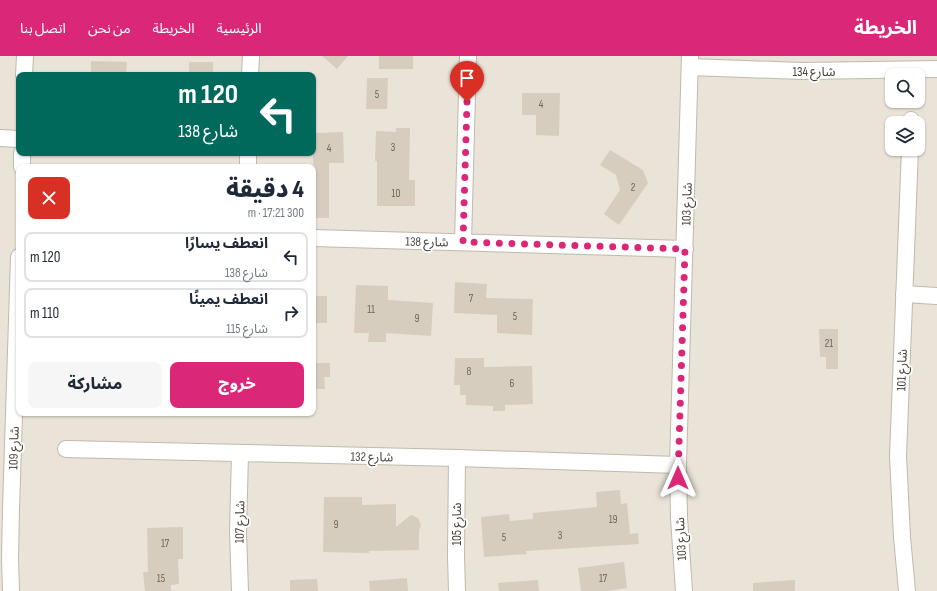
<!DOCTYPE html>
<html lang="ar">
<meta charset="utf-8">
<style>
body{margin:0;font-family:"Sofia Sans Condensed","Noto Sans Arabic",sans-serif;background:#f6f6f7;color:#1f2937;direction:rtl;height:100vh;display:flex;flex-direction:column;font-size:15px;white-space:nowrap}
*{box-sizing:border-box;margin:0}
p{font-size:13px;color:#747a83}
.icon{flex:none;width:22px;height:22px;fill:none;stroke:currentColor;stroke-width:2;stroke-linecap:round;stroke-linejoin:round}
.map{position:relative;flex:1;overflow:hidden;direction:ltr}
.sheet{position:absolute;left:16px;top:108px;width:300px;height:252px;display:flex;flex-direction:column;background:#fff;border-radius:8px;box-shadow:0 1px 3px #0004;direction:rtl}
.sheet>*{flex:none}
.hud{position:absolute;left:16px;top:16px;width:300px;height:84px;border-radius:8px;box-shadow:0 1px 3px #0004;direction:rtl;background:#00695c;color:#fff;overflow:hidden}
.controls{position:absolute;left:885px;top:12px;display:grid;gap:8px}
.controls a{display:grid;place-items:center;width:40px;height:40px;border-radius:8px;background:#fff;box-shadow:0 1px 3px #0004;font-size:20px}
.pin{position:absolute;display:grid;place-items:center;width:34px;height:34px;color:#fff;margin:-41px -17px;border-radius:50% 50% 50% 0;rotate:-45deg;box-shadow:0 0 4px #0007}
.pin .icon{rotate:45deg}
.me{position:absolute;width:44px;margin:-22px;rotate:0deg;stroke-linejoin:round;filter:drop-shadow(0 0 3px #0008)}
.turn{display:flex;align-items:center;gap:14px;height:84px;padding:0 12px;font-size:18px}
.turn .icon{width:52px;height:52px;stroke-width:2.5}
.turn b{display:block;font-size:28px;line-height:34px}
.round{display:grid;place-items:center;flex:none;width:42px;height:42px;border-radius:8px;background:#f6f6f7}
.overview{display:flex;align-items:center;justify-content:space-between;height:68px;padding:0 12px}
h1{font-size:24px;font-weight:800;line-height:30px}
.primary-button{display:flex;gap:8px;margin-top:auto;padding:8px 12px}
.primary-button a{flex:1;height:46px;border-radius:8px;background:#db2777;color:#fff;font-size:16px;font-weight:800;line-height:46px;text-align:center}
.primary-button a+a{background:#f6f6f7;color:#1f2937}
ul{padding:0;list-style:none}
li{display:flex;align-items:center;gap:12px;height:50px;margin:0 8px 6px;padding:0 4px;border:2px solid #e0e1e3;border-radius:8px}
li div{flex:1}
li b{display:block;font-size:15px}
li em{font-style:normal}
header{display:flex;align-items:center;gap:24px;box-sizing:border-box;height:56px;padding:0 20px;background:#db2777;color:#fff}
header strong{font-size:19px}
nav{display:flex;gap:22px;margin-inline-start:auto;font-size:14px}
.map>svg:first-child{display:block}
</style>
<header>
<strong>الخريطة</strong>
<nav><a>الرئيسية</a><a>الخريطة</a><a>من نحن</a><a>اتصل بنا</a></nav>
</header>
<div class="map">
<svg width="937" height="535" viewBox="0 0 937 535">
<rect width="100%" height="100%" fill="#f5f1ea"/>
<path fill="#e9e3d8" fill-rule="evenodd" d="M0,0H937V535H0ZM19,19H313V97H19ZM892,19H918V45H892ZM892,67H918V93H892ZM19,111H313V357H19Z"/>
<g fill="#d7cdbf">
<path d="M322,0H348L337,13Z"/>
<rect x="379" y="0" width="34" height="13"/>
<path d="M91,5L127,6L126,19H91Z"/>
<rect x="189" y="6" width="24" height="13"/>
<path d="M367,22H388L387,53H366Z"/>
<path d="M522,37H560L559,80L536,79V59H522Z"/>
<path d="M396,72H410L409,124H415V150H377V105H375L376,75L396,76Z"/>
<path d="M343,76L344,107H329V162H313V77Z"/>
<path d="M610,94L643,114L648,127L619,169L604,158L620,134L616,119L600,109Z"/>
<path d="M455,226L487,228L486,242L533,243L532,279L497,277V259L454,257Z"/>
<path d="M356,229L388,230V244L433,247L431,280L386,277V286H368L369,277H354Z"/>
<rect x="313" y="240" width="14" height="27"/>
<path d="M819,273H838V313H826V301H820Z"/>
<path d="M455,302H484V311L532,310L533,348L505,349V355H493V350L466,349V339H460V329H454Z"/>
<path d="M313,307H330V321H324L325,333H313Z"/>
<path d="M620,434L621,448L627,447L630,478L638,477L639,488L526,495L527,498L484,501L481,461L509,458L510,465L533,463V457L597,451L596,436Z"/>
<path d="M324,441H362V449L396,448V471L411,459L418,462L421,469L419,474V494L369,495V497L323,496Z"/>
<path d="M183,471V503H178L179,528L171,529V535H145L143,516H148L147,472Z"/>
<path d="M624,506L627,532L607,535H581L578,512Z"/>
<path d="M407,522L408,535H370L369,525Z"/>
<path d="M317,523L318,535H290V524Z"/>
<path d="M538,524L539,535H499L498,527Z"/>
<path d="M795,524V535H753V527Z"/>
</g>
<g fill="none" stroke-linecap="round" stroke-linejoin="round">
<defs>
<g id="minor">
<path d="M690,11L802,15L937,13"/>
<path d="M24,19L25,0"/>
<path d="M250,19L251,0"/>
<path d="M911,67V64"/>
<path d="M0,82L19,83"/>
<path d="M22,111V97"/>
<path d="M248,111V97"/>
<path d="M313,182L685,193"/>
<path d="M463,186L468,0"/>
<path d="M904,238L937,240"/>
<path d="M66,393L457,402L678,409"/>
<path d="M240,398L238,476L240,535"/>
<path d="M457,402L456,500L457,535"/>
<path d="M11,535L10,504L11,453L19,201"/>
<path d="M684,535L679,462L678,409L690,0"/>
<path d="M907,535L902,481L898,400L910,93"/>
</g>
</defs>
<use href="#minor" stroke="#c1b9ac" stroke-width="18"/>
<use href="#minor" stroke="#fff" stroke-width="16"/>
</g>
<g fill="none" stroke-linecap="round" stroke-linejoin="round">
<path stroke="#db2777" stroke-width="7" stroke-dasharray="0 12.6" d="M467,46L463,186L685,193L678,422"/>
</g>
<g text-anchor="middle" stroke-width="3.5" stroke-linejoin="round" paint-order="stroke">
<g font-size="11" fill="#6c655a">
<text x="377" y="42">5</text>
<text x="541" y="52">4</text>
<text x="393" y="95">3</text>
<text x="329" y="96">4</text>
<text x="633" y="135">2</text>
<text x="396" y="141">10</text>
<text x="471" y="246">7</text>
<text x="371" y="257">11</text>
<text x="515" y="264">5</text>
<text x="417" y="266">9</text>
<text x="829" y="291">21</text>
<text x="469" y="319">8</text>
<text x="512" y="331">6</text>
<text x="613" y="467">19</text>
<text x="336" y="472">9</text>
<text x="560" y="483">3</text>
<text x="504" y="485">5</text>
<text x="165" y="491">17</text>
<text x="161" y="526">15</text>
<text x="603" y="526">17</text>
</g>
<g font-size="13" fill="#494238" stroke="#fff">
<text x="814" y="20">شارع 134</text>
<text transform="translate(686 148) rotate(-88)" y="5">شارع 103</text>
<text transform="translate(427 185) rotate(1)" y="5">شارع 138</text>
<text transform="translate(901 314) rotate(-88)" y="5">شارع 101</text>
<text transform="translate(13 392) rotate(-88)" y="5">شارع 109</text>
<text transform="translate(372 400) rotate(1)" y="5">شارع 132</text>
<text transform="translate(239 466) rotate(-89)" y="5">شارع 107</text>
<text transform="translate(456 468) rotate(-90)" y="5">شارع 105</text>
<text transform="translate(680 483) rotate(-93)" y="5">شارع 103</text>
</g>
</g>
</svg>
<div class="controls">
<a><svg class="icon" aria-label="search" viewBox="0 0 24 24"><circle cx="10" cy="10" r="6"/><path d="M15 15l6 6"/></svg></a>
<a><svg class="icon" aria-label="layers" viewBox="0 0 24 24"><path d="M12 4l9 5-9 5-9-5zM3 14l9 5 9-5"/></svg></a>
</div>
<div class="pin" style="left:467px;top:46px;background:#d93025"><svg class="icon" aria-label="arrive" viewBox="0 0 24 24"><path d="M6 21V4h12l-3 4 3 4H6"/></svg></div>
<svg class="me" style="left:678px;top:422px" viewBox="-20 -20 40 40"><path d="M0-17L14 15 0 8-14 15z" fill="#db2777" stroke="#fff" stroke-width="4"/></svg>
<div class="hud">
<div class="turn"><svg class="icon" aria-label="left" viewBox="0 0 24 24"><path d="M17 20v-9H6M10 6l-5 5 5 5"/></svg><div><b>120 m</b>شارع 138</div></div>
</div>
<section class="sheet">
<div class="overview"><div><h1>4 دقيقة</h1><p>300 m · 17:21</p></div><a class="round" style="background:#d93025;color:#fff"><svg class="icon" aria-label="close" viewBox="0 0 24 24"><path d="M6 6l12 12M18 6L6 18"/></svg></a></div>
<ul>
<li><svg class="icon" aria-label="left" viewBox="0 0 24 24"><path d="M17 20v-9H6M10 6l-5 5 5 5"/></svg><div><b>انعطف يسارًا</b><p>شارع 138</p></div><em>120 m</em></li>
<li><svg class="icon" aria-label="right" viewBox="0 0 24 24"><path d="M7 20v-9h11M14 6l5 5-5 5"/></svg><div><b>انعطف يمينًا</b><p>شارع 115</p></div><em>110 m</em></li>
</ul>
<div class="primary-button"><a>خروج</a><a>مشاركة</a></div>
</section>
</div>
